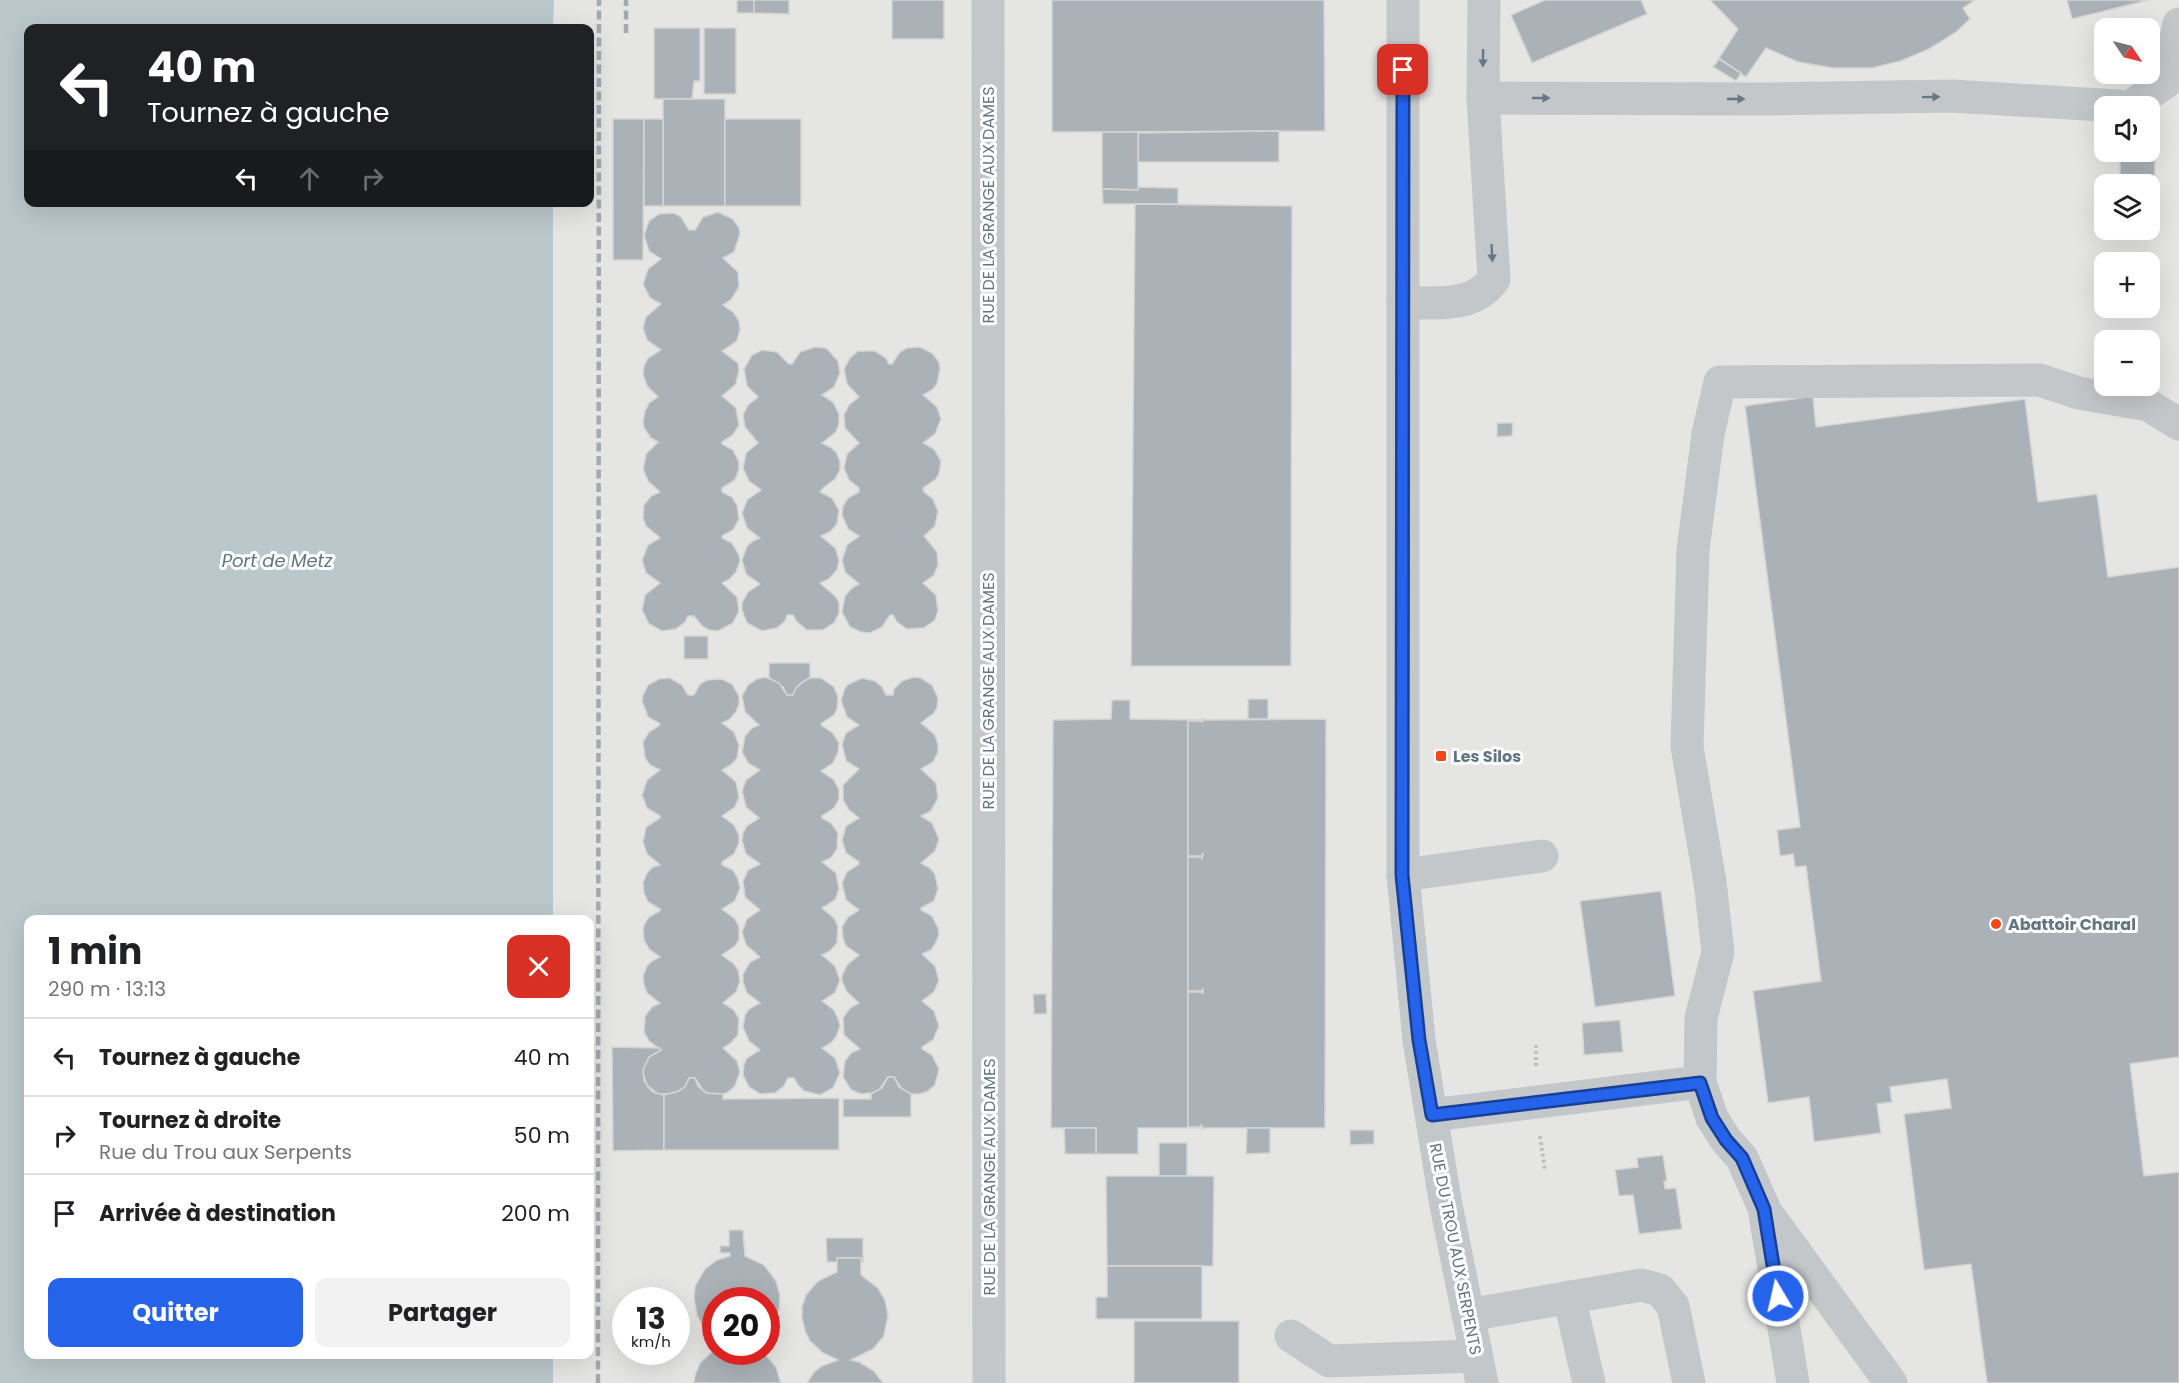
<!DOCTYPE html>
<html lang="fr">
<meta charset="utf-8">
<style>
body{margin:0;font-family:Poppins,sans-serif;background:#f2f2f2;color:#202124;height:100vh;display:flex;flex-direction:column;font-size:22px;white-space:nowrap}
*{box-sizing:border-box;margin:0}
p{font-size:20px;color:#757577}
.icon{flex:none;width:33px;height:33px;fill:none;stroke:currentColor;stroke-width:2;stroke-linecap:round;stroke-linejoin:round}
.map{position:relative;flex:1;overflow:hidden}
.panel{position:absolute;left:24px;top:915px;width:570px;height:444px;display:flex;flex-direction:column;background:#fff;border-radius:12px;box-shadow:0 6px 24px #0002}
.panel>*{flex:none}
.hud{position:absolute;left:24px;top:24px;width:570px;height:183px;border-radius:12px;box-shadow:0 6px 24px #0002;background:#202124;color:#fff;overflow:hidden}
.needle{width:39px;rotate:125deg}
.fabs{position:absolute;left:2094px;top:18px;display:grid;gap:12px}
.fabs a{display:grid;place-items:center;width:66px;height:66px;border-radius:12px;background:#fff;box-shadow:0 6px 24px #0002;font-size:30px}
.speed{position:absolute;left:612px;top:1287px;display:flex;gap:12px;font-size:30px;font-weight:700;text-align:center}
.speed>*{display:grid;place-content:center;width:78px;height:78px;border-radius:50%;background:#fff;box-shadow:0 6px 24px #0002;line-height:1}
.speed small{font-size:15px;font-weight:400}
.speed .limit{border:9px solid #d22;background:#fff;color:#111}
.pin{position:absolute;display:grid;place-items:center;width:51px;height:51px;color:#fff;margin:-26px;border-radius:12px;box-shadow:0 3px 9px #0006}
.me{position:absolute;width:66px;margin:-33px;rotate:351deg;stroke-linejoin:round;filter:drop-shadow(0 0 4px #0008)}
.turn{display:flex;align-items:center;gap:21px;height:126px;padding:0 24px;font-size:27px}
.turn .icon{width:78px;height:78px;stroke-width:2.5}
.turn b{display:block;font-size:42px;line-height:51px}
.lanes{display:flex;align-items:center;height:57px;padding:0 24px;background:#0003;justify-content:center;gap:30px;direction:ltr}
.lanes .off{opacity:.35}
.round{display:grid;place-items:center;flex:none;width:63px;height:63px;border-radius:12px;background:#f2f2f2}
.summary{display:flex;align-items:center;justify-content:space-between;height:102px;padding:0 24px}
h1{font-size:36px;font-weight:700;line-height:45px}
.button{display:flex;gap:12px;margin-top:auto;padding:12px 24px}
.button a{flex:1;height:69px;border-radius:12px;background:#2563eb;color:#fff;font-size:24px;font-weight:700;line-height:69px;text-align:center}
.button a+a{background:#f2f2f2;color:#202124}
ul{padding:0;list-style:none}
li{display:flex;align-items:center;gap:18px;height:78px;padding:0 24px;border-top:2px solid #e0e0e0}
li div{flex:1}
li b{display:block;font-size:22px}
li em{font-style:normal}
.map>svg:first-child{display:block}
</style>
<div class="map">
<svg width="2179" height="1383" viewBox="0 0 2179 1383">
<rect width="100%" height="100%" fill="#f5f5f0"/>
<path fill="#e5e6e3" fill-rule="evenodd" d="M0,0H2179V1383H0ZM28,28H590V202H28ZM2104,28H2150V74H2104ZM2104,106H2150V152H2104ZM2104,184H2150V230H2104ZM2104,262H2150V308H2104ZM2104,340H2150V386H2104ZM28,920H590V1354H28ZM626,1300H676V1352H626ZM716,1300H766V1352H716Z"/>
<path fill="#bac7cb" d="M0,0H554L553,28H28V202L553,203V919L28,920V1354L553,1355V1383H0Z"/>
<g fill="#aab2b7" stroke="#d5d5d3" stroke-width="1.5">
<rect x="737" y="0" width="17" height="13"/>
<path d="M754,0H789V14L754,13Z"/>
<rect x="892" y="0" width="52" height="39"/>
<path d="M1052,0H1324L1325,131L1052,132Z"/>
<path d="M1545,0H1641L1647,14L1532,63L1511,15Z"/>
<path d="M1710,0H1975L1963,8L1970,19L1955,33L1929,49L1901,61L1872,68H1833L1798,62L1766,48L1746,77L1719,58L1738,29Z"/>
<path d="M2067,0H2149L2072,19Z"/>
<path d="M654,28H700V81H694L692,99H654Z"/>
<rect x="704" y="28" width="32" height="66"/>
<path d="M1719,59L1741,73L1736,81L1713,67Z"/>
<rect x="663" y="99" width="62" height="107"/>
<path d="M613,119H644L643,260H613Z"/>
<rect x="644" y="119" width="19" height="87"/>
<rect x="725" y="119" width="76" height="87"/>
<path d="M1279,131V162H1138V133Z"/>
<path d="M1102,132H1138V190L1102,189Z"/>
<path d="M2120,161H2155L2154,195H2150V184H2120Z"/>
<path d="M1138,187L1178,188V204H1103L1102,189L1138,190Z"/>
<path d="M1135,204L1292,206L1291,666H1131Z"/>
<path d="M718,212L733,219L739,228L740,234L734,252L723,258L738,272L739,287L731,300L723,305L734,313L739,321L740,330L737,341L722,351L738,363L739,370L736,384L722,396L736,408L739,425L733,435L722,442V444L733,450L739,462V469L735,480L722,488V492L732,497L737,505L739,519L733,530L722,536V538L732,543L739,555L740,561L736,572L730,579L722,583L737,597L739,611L733,623L718,631L709,630L702,626L694,616H688L685,622L676,629L662,631L649,624L642,610L645,595L660,583L646,573L642,560L648,545L660,538L646,526L643,518L644,505L651,496L660,492L648,481L643,469L646,454L658,442L651,438L644,428L643,421L645,411L649,403L658,397L647,386L643,374L644,366L648,358L661,350L647,340L643,328L646,317L661,304L650,298L643,284L648,269L661,259L649,251L644,235L649,221L659,214L674,213L681,217L689,230H695L703,217Z"/>
<path d="M815,347L826,348L831,353L838,361L840,373L834,387L822,395L833,402L839,414V424L836,432L822,443L830,447L836,452L840,461V470L835,479L823,488L820,492L832,498L839,510L837,524L830,532L821,536L836,549L839,561L837,570L829,579L820,583L836,597L839,603V613L834,623L823,630H807L797,622L793,615H787L785,621L777,628L762,631L747,623L742,610V603L748,592L760,584L746,574L742,560L747,546L753,541L760,538L747,528L742,513L747,500L761,490L749,481L743,468L746,453L758,443L745,427L743,415L748,405L758,397L747,386L744,369L752,355L762,350L777,352L789,364H792L800,352Z"/>
<path d="M920,347L932,353L939,362L940,369L937,384L932,390L923,395L937,407L941,419L935,434L923,443L934,449L941,461L939,474L936,479L923,488L924,492L933,499L938,511L935,526L924,536L937,552L938,565L934,575L923,583L936,595L938,611L935,620L924,628L907,629L897,622L893,615H890L882,627L870,633L861,632L850,627L842,612L845,596L852,588L859,584L845,572L842,560L847,545L859,536L848,529L842,515L843,506L848,498L859,492V488L849,480L844,468L847,454L859,443L845,428L844,415L849,405L859,397L847,384L844,369L850,358L858,351H875L886,358L889,364H892L900,352L907,348Z"/>
<path d="M1813,396L1816,427L2025,399L2038,502L2097,494L2108,577L2179,567V1057L2130,1064L2144,1176L2179,1172V1383H1987L1971,1264L1924,1270L1904,1114L1951,1108L1947,1079L1890,1087L1892,1102L1877,1104L1881,1133L1814,1142L1809,1097L1768,1103L1753,991L1821,981L1806,866L1795,867L1793,854L1780,856L1777,830L1800,827L1745,406Z"/>
<path d="M1497,423H1513L1512,436L1497,437Z"/>
<rect x="684" y="636" width="24" height="23"/>
<path d="M769,663H810V678L799,685L793,695H787L783,687L769,678Z"/>
<path d="M765,677L779,683L787,695H793L796,688L804,681L810,678H821L834,687L838,697L837,709L834,715L822,723L821,725L833,733L839,743L838,752L833,763L821,771L834,780L839,790V799L834,808L822,816V818L831,823L838,833L837,849L831,858L822,862L836,873L839,889L835,900L822,908L834,918L838,926L837,943L830,951L822,955L835,966L840,980L835,993L822,1001L834,1010L839,1021L840,1026L836,1037L831,1043L822,1048L835,1058L840,1073L833,1088L820,1095L804,1091L798,1085L794,1078H788L784,1086L775,1093L760,1094L749,1087L743,1075L744,1064L747,1058L760,1050L749,1041L743,1027L745,1015L749,1009L760,1003L747,993L743,982V974L750,962L760,957L746,945L742,932L747,919L760,910L745,897L743,881L748,870L760,864L746,854L742,841L743,833L747,826L759,818L746,807L742,791L746,780L760,770L748,763L742,752L745,736L752,728L759,725L745,712L742,696L748,685L757,679Z"/>
<path d="M670,678L682,685L688,695H694L700,684L707,680L722,679L732,684L739,696V704L736,712L730,719L722,723L734,732L739,745L737,758L732,764L722,770L736,782L739,797L735,807L722,816L734,825L739,835V843L734,854L722,862V865L733,870L738,879L740,888L735,901L722,909L735,919L739,927V940L735,946L722,955L734,964L738,970L740,981L736,992L723,1003L734,1010L739,1019L738,1035L730,1044L723,1048L737,1061L740,1072L735,1086L727,1093L719,1095L709,1094L703,1090L695,1078H689L685,1087L674,1094H658L647,1085L643,1074L644,1066L649,1057L661,1050L649,1041L644,1032L645,1016L652,1007L660,1003L647,993L644,985L643,976L647,966L652,961L660,957L649,949L644,940L643,930L645,923L649,917L660,911V909L648,902L644,893L643,883L647,873L653,867L660,865L647,854L643,842L646,827L660,818V816L647,808L642,795L647,780L660,770L650,765L645,758L643,742L649,732L660,725L659,723L648,717L642,701L643,695L648,685L659,679Z"/>
<path d="M862,678L875,681L882,687L886,695H893L894,689L902,681L914,677L921,678L932,685L938,698L937,708L934,713L921,723L935,735L938,745V752L933,762L921,769L936,783L938,798L931,811L921,816L932,823L939,839L935,851L921,863L930,868L935,874L938,889L934,901L921,908V910L932,916L938,928L939,935L935,944L931,950L922,954L935,966L939,980L934,992L922,1001L934,1011L939,1026L933,1040L922,1047V1049L932,1055L939,1069L935,1085L928,1091L920,1094H911L903,1091L894,1077H888L879,1090L872,1093L861,1094L851,1090L843,1077L845,1061L851,1053L860,1049L844,1035L843,1018L850,1008L859,1003L847,992L842,981V976L847,965L859,955L846,946L843,938L842,927L848,917L859,910L846,900L842,883L847,872L859,864V862L846,853L842,840L846,826L859,818L849,810L843,800V785L859,769L846,761L842,744L846,733L859,725L847,717L841,701L844,690L847,685Z"/>
<rect x="1248" y="699" width="20" height="20"/>
<path d="M1112,700H1130V719L1202,720L1203,717L1202,723V721H1188V856H1202L1203,853V859L1202,857H1188V991H1202L1203,988V994L1202,992H1188V1127H1201L1203,1124V1130L1202,1128H1138V1154H1096V1128H1051L1053,720L1111,719Z"/>
<path d="M1326,719L1325,1128H1203L1201,1124V1127H1188V992H1202L1203,994V988L1202,991H1188V857H1202V860L1203,853L1202,856H1188V721H1202V723L1203,720Z"/>
<path d="M1661,891L1675,996L1595,1007L1580,901Z"/>
<path d="M1033,994H1046L1047,1014H1034Z"/>
<path d="M1620,1020L1623,1052L1584,1055L1582,1023Z"/>
<path d="M612,1047L660,1048L661,1050L649,1057L643,1070L644,1080L648,1087L653,1092L664,1095V1150L613,1151Z"/>
<path d="M888,1077H894L899,1087L911,1094V1117H843V1099H871V1094L882,1088Z"/>
<path d="M689,1078H695L698,1086L706,1093L723,1094V1099L839,1098V1150H664V1095L679,1091L685,1087Z"/>
<path d="M1064,1128H1096V1154H1065Z"/>
<path d="M1247,1128H1270V1153L1246,1154Z"/>
<path d="M1350,1130H1374V1144L1350,1145Z"/>
<rect x="1159" y="1143" width="28" height="33"/>
<path d="M1663,1155L1667,1181H1664L1665,1189L1676,1188L1682,1229L1639,1234L1633,1195L1619,1196L1615,1170L1638,1167L1637,1158Z"/>
<path d="M1106,1176H1214L1213,1266H1107Z"/>
<path d="M729,1230H743L745,1256L764,1265L776,1281L780,1295L779,1310L766,1331V1300H716V1336L702,1325L697,1315L694,1298L695,1286L705,1269L717,1260L730,1256V1253H720V1246H729Z"/>
<path d="M826,1238H863V1262H861V1258H837L838,1262H827Z"/>
<path d="M837,1258H861V1275L878,1288L885,1300L888,1315L884,1336L873,1349L851,1360L859,1362L874,1371L883,1383H807L814,1372L822,1366L838,1360L823,1353L810,1341L805,1331L802,1318V1307L806,1295L818,1281L837,1272Z"/>
<path d="M1107,1266H1202V1319H1096V1297H1107Z"/>
<rect x="1134" y="1321" width="105" height="62"/>
<path d="M716,1348V1352H763L776,1367L781,1383H694L695,1375L700,1363Z"/>
</g>
<g fill="none" stroke-linecap="round" stroke-linejoin="round">
<g stroke="#bdbfc1" stroke-width="4" stroke-dasharray="3 3" stroke-linecap="butt">
<path d="M1536,1045V1068"/>
<path d="M1540,1136L1545,1171"/>
</g>
<g stroke="#c3c7ca" stroke-width="33">
<path d="M988,0L989,1383"/>
<path d="M1403,0V875L1419,1040L1445,1200L1482,1383"/>
<path d="M1483,98L1768,99L1953,96L2118,106"/>
<path d="M2131,106L2166,82L2179,24"/>
<path d="M1403,303C1436,302 1473,309 1494,279L1483,98L1484,0"/>
<path d="M1403,875L1542,856"/>
<path d="M1432,1115L1700,1082"/>
<path d="M1768,1215L1891,1383"/>
<path d="M1569,1297L1589,1383"/>
<path d="M1468,1315L1641,1285L1660,1290L1673,1306L1689,1383"/>
<path d="M1291,1336L1329,1361L1476,1356"/>
<path d="M1793,1383L1764,1208L1742,1158L1726,1140L1712,1118L1700,1082L1701,1018L1718,952L1710,882L1687,747L1693,550L1708,434L1720,382L2039,380L2079,393L2148,405L2179,424"/>
</g>
<g stroke="#a3a9af" stroke-width="4.5" stroke-dasharray="9 4.5" stroke-linecap="butt">
<path d="M626,33V0"/>
<path d="M598,1383L599,0"/>
</g>
</g>
<defs><path id="oneway-solid" d="M-6-.8H1V-3.2L6.5 0L1 3.2V.8H-6Z" transform="scale(1.5)"/></defs>
<g fill="#667887">
<use href="#oneway-solid" transform="translate(1483 58) rotate(91)"/>
<use href="#oneway-solid" transform="translate(1931 97) rotate(-1)"/>
<use href="#oneway-solid" transform="translate(1541 98)"/>
<use href="#oneway-solid" transform="translate(1736 99)"/>
<use href="#oneway-solid" transform="translate(1492 253) rotate(87)"/>
</g>
<g fill="none" stroke-linecap="round" stroke-linejoin="round">
<defs>
<path id="route" d="M1403,70L1402,875L1419,1040L1432,1115L1700,1083L1712,1118L1726,1140L1742,1158L1764,1209L1778,1296"/>
</defs>
<use href="#route" stroke="#184099" stroke-width="15"/>
<use href="#route" stroke="#2563eb" stroke-width="10"/>
</g>
<g fill="#ef4816" stroke="#fff" stroke-width="2">
<rect x="1435" y="750" width="12" height="12" rx="3"/>
<circle cx="1996" cy="924" r="6"/>
</g>
<g text-anchor="middle" stroke-width="6" stroke-linejoin="round" paint-order="stroke">
<g font-size="16" fill="#617483" stroke="#fff">
<text transform="translate(988 205) rotate(-90)" y="6">RUE DE LA GRANGE AUX DAMES</text>
<text transform="translate(988 691) rotate(-90)" y="6">RUE DE LA GRANGE AUX DAMES</text>
<text transform="translate(989 1177) rotate(-90)" y="6">RUE DE LA GRANGE AUX DAMES</text>
<text transform="translate(1456 1249) rotate(79)" y="6">RUE DU TROU AUX SERPENTS</text>
</g>
<g font-size="16" font-weight="bold" fill="#617483" stroke="#fff" text-anchor="start">
<text x="1453" y="762">Les Silos</text>
<text x="2008" y="930">Abattoir Charal</text>
</g>
<g font-size="18" font-style="italic" fill="#5c7781" stroke="#fff">
<text x="277" y="567">Port de Metz</text>
</g>
</g>
</svg>
<div class="fabs">
<a><svg class="needle" viewBox="-14 -14 28 28"><path d="M0-13l5 13h-10z" fill="#e53935"/><path d="M0 13l5-13h-10z" fill="#757577"/></svg></a>
<a><svg class="icon" aria-label="sound" viewBox="0 0 24 24"><path d="M4 9h4l5-4v14l-5-4H4zM17 9q2 3 0 6"/></svg></a>
<a><svg class="icon" aria-label="layers" viewBox="0 0 24 24"><path d="M12 4l9 5-9 5-9-5zM3 14l9 5 9-5"/></svg></a>
<a>+</a>
<a>−</a>
</div>
<div class="speed"><div>13<small>km/h</small></div><div class="limit">20</div></div>
<div class="pin" style="left:1403px;top:70px;background:#d93025"><svg class="icon" aria-label="arrive" viewBox="0 0 24 24"><path d="M6 21V4h12l-3 4 3 4H6"/></svg></div>
<svg class="me" style="left:1778px;top:1296px" viewBox="-20 -20 40 40"><circle r="17" fill="#2563eb" stroke="#fff" stroke-width="3"/><path d="M0-11L8 9 0 5-8 9z" fill="#fff"/></svg>
<div class="hud">
<div class="turn"><svg class="icon" aria-label="left" viewBox="0 0 24 24"><path d="M17 20v-9H6M10 6l-5 5 5 5"/></svg><div><b>40 m</b>Tournez à gauche</div></div>
<div class="lanes"><svg class="icon" aria-label="left" viewBox="0 0 24 24"><path d="M17 20v-9H6M10 6l-5 5 5 5"/></svg><svg class="icon off" aria-label="ahead" viewBox="0 0 24 24"><path d="M12 20V5M6 11l6-6 6 6"/></svg><svg class="icon off" aria-label="right" viewBox="0 0 24 24"><path d="M7 20v-9h11M14 6l5 5-5 5"/></svg></div>
</div>
<section class="panel">
<div class="summary"><div><h1>1 min</h1><p>290 m · 13:13</p></div><a class="round" style="background:#d93025;color:#fff"><svg class="icon" aria-label="close" viewBox="0 0 24 24"><path d="M6 6l12 12M18 6L6 18"/></svg></a></div>
<ul>
<li><svg class="icon" aria-label="left" viewBox="0 0 24 24"><path d="M17 20v-9H6M10 6l-5 5 5 5"/></svg><div><b>Tournez à gauche</b></div><em>40 m</em></li>
<li><svg class="icon" aria-label="right" viewBox="0 0 24 24"><path d="M7 20v-9h11M14 6l5 5-5 5"/></svg><div><b>Tournez à droite</b><p>Rue du Trou aux Serpents</p></div><em>50 m</em></li>
<li><svg class="icon" aria-label="arrive" viewBox="0 0 24 24"><path d="M6 21V4h12l-3 4 3 4H6"/></svg><div><b>Arrivée à destination</b></div><em>200 m</em></li>
</ul>
<div class="button"><a>Quitter</a><a>Partager</a></div>
</section>
</div>
